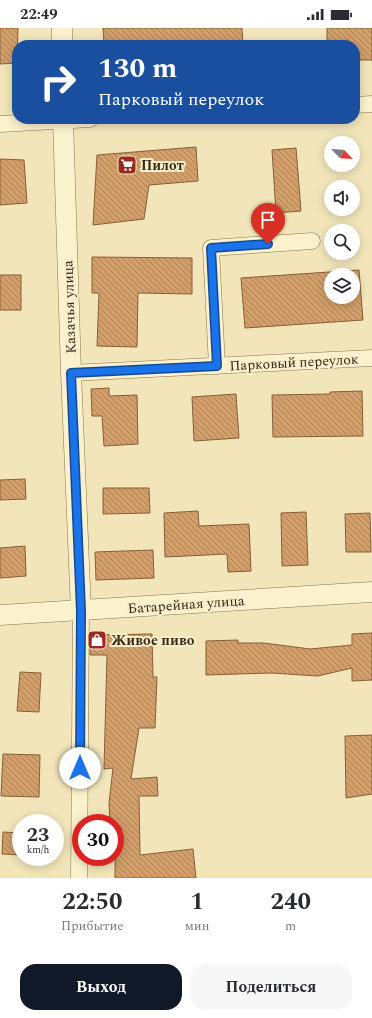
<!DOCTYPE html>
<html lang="ru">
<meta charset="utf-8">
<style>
body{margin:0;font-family:Spectral,serif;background:#f7f7f7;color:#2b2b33;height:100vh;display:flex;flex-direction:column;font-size:15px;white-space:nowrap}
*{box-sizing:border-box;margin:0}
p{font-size:13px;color:#7c7c81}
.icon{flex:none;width:22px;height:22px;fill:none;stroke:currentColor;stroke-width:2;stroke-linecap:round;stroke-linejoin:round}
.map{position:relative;height:850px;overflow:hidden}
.sheet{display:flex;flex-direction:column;background:#fff;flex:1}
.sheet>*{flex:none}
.hud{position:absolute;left:12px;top:12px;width:348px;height:84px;border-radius:16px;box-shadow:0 2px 10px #0003;background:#1a4fa0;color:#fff;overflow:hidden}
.needle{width:26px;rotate:115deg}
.tools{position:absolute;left:324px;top:108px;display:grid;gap:8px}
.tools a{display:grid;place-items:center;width:36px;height:36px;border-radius:50%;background:#fff;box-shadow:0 2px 10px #0003;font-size:20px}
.speed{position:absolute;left:12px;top:786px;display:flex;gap:8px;font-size:20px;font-weight:700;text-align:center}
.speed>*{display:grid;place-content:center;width:52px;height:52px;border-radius:50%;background:#fff;box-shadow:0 2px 10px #0003;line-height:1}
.speed small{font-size:10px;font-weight:400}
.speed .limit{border:6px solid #d22;background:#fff;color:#111}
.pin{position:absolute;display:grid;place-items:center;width:34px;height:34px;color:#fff;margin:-41px -17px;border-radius:50% 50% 50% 0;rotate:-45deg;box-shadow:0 0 4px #0007}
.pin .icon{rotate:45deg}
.me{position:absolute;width:44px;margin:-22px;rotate:0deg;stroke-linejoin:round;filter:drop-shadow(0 0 3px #0008)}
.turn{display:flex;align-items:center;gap:14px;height:84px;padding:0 20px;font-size:18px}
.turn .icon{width:52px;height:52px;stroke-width:2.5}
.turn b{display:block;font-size:28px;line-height:34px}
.eta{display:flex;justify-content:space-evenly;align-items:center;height:68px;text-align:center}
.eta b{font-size:24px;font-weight:700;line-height:28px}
.primary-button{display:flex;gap:8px;margin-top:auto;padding:8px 20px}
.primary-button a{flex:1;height:46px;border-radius:16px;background:#111827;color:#fff;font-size:16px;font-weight:700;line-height:46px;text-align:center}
.primary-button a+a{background:#f7f7f7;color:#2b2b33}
.status{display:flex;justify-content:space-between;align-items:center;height:28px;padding:0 20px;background:#fff;direction:ltr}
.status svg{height:11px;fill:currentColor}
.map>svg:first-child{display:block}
</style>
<div class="status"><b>22:49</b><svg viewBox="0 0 49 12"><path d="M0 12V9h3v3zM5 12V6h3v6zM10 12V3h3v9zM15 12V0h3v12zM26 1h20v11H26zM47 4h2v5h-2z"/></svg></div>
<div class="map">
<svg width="372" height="850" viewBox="0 0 372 850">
<defs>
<pattern id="building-back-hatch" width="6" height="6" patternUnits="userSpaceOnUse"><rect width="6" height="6" fill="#d29f6b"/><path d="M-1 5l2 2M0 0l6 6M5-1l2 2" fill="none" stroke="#ab8257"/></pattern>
</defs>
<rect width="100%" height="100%" fill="#f1e5b9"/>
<g fill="url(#building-back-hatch)" stroke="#885e37" fill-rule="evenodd">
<path d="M0,0H18L17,35L0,36Z"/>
<path d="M103,0H242L243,17H104Z"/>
<path d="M327,0H372V32H355V17H327Z"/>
<path d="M196,119L198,153L149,157L144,191L93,197L97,127Z"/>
<path d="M296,120L301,183L276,185L272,122Z"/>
<path d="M0,131L24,132L27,175L0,177Z"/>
<path d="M92,229L192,230V266L138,265L137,319L97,318L99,265H92Z"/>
<path d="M359,242L363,292L245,300L241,250ZM331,247H353V269H331Z"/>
<rect x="0" y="247" width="21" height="35"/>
<path d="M109,360V368L137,367L138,416L104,418L102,388H92L91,361Z"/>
<path d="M362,363L363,408L273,409L272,367L330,366V364Z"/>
<path d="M236,366L239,410L194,413L192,369Z"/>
<path d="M25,451L26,471L0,472V452Z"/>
<path d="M103,460H149L150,485L103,486Z"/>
<path d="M198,483L199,498L249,496L251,543L228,544L227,526L165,529L164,485Z"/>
<path d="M306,484L308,537L282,538L281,485Z"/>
<path d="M370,485L371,524H346L345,486Z"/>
<path d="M25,518L26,548L0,550V520Z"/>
<path d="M153,522L154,550L96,552L95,524Z"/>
<path d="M372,605V652L352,653V640L318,648L271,645L206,647V613L238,612V615H264L310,621L352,617V606Z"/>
<path d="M152,606L153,649H157L155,700H139L131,751L157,749L158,768H139L140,827L193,821L196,850H115V795H110L109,775L113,740L104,741L107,627H90V607Z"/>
<path d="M20,644L41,645L39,684L17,683Z"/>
<path d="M372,707V766L346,770L345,708Z"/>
<path d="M3,726L40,727L39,769L1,768Z"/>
<path d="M3,804L21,805V827L2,826Z"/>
</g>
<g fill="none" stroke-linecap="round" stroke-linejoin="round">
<defs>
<g id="minor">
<path d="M355,77L372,76"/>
<path d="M0,96L90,91"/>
<path d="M217,338L211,220L312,213"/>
<path d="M71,345L372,330"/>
<path d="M79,850L81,583"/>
</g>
<g id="tertiary">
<path d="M62,0V17"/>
<path d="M63,91L71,345L81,583"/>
<path d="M0,587L372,564"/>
</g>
</defs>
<use href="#minor" stroke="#887453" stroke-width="17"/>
<use href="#tertiary" stroke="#887453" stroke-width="21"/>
<use href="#minor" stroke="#fbf1cc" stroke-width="16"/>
<use href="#tertiary" stroke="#fbf1cc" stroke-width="20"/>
</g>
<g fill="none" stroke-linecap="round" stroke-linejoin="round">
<defs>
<path id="route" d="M80,740L81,583L71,345L217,338L211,220L268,216"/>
</defs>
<use href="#route" stroke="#114b97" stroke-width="10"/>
<use href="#route" stroke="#1a73e8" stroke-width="7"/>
</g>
<defs>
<symbol id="supermarket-square" viewBox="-11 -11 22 22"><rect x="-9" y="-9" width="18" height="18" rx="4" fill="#9b291e" stroke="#f8eec9"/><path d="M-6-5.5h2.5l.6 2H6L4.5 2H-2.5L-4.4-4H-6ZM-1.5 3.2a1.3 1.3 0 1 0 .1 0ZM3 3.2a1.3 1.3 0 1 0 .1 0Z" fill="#fff"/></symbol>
<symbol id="shop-square" viewBox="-11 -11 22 22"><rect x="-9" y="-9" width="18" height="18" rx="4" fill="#9b291e" stroke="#f8eec9"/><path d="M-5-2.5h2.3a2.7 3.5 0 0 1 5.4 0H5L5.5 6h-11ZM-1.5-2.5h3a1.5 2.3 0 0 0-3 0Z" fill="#fff"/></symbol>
</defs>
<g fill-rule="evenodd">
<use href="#supermarket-square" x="116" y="126" width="22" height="22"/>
<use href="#shop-square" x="86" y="601" width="22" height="22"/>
</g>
<g text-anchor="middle" stroke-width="4" stroke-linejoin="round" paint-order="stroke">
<g font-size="14" font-weight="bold" fill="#352919" stroke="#f8eec9" text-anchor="start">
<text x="141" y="142">Пилот</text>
<text x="111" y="617">Живое пиво</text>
</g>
<g font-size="14" fill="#352919" stroke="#f8eec9">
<text transform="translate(69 279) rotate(-92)" y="5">Казачья улица</text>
<text transform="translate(294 334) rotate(-3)" y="5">Парковый переулок</text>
<text transform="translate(186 576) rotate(-4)" y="5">Батарейная улица</text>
</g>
</g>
</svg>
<div class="tools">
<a><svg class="needle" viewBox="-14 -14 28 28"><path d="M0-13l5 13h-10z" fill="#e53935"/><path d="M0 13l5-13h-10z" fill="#7c7c81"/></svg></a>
<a><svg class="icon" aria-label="sound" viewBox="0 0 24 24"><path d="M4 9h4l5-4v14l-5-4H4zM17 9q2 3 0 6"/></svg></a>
<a><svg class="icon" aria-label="search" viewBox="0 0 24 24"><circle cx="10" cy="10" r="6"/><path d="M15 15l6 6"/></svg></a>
<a><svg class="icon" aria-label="layers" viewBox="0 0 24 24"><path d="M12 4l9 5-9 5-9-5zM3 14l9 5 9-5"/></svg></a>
</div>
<div class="speed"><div>23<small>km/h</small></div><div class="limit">30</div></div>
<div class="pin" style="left:268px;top:216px;background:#d93025"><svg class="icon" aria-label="arrive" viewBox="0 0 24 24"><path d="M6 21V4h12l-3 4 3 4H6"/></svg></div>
<svg class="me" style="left:80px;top:740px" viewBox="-20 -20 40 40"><circle r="19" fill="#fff"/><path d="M0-13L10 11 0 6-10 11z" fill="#1a73e8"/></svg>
<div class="hud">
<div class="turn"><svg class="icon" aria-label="right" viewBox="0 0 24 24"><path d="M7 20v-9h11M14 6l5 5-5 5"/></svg><div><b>130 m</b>Парковый переулок</div></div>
</div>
</div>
<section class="sheet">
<div class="eta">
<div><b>22:50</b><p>Прибытие</p></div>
<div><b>1</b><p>мин</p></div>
<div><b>240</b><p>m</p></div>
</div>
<div class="primary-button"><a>Выход</a><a>Поделиться</a></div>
</section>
